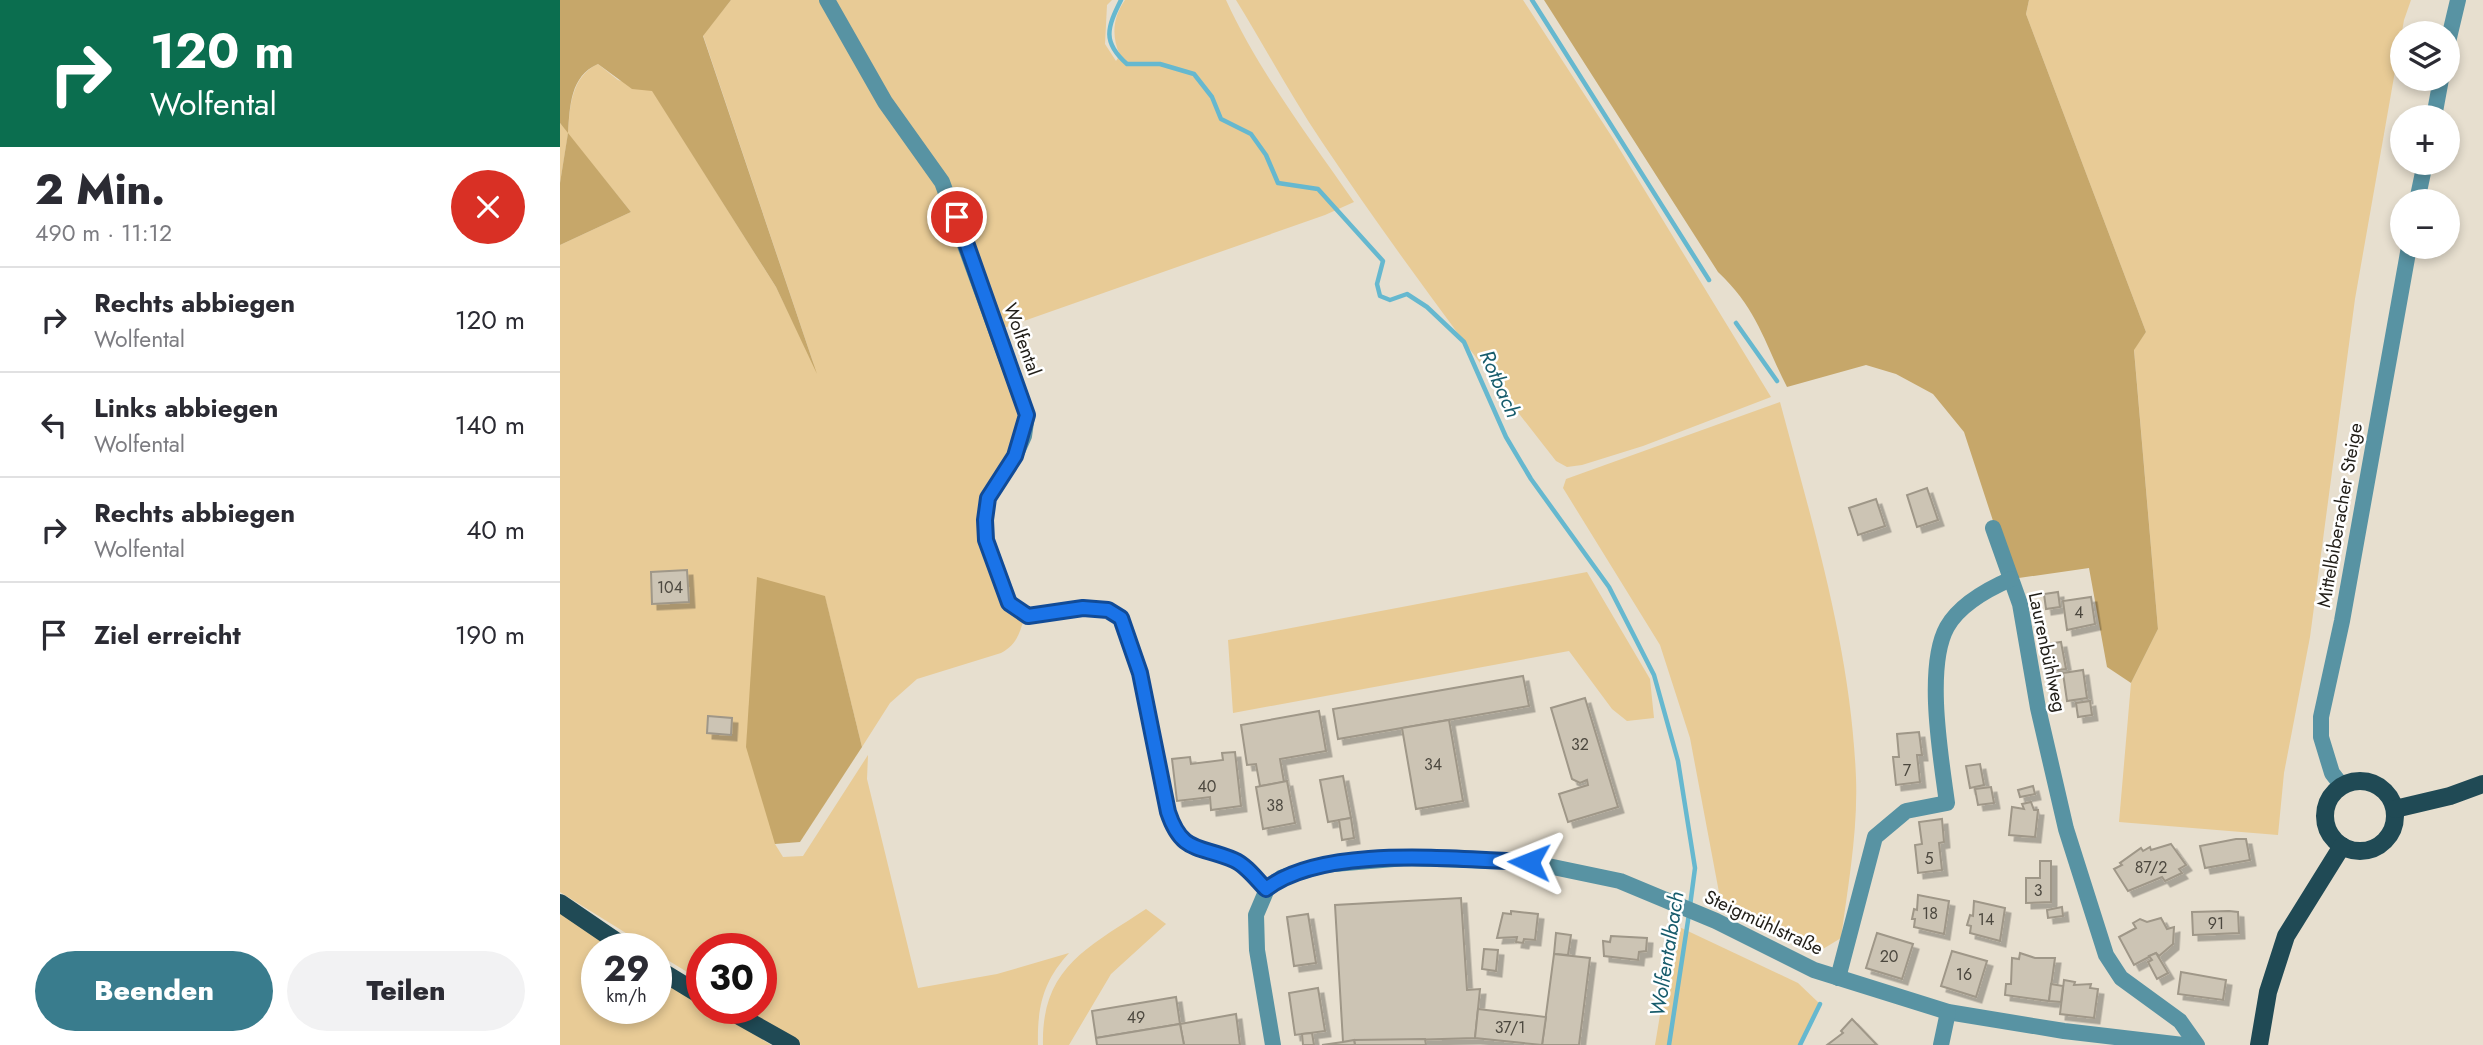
<!DOCTYPE html>
<html lang="de">
<meta charset="utf-8">
<style>
body{margin:0;font-family:Jost,sans-serif;background:#f2f2f3;color:#2b2b33;height:100vh;display:flex;flex-direction:column;font-size:26px;white-space:nowrap}
*{box-sizing:border-box;margin:0}
p{font-size:23px;color:#7c7c81}
.icon{flex:none;width:38px;height:38px;fill:none;stroke:currentColor;stroke-width:2;stroke-linecap:round;stroke-linejoin:round}
.map{position:relative;flex:1;overflow:hidden}
.side{display:flex;flex-direction:column;background:#fff;width:560px}
.side>*{flex:none}
.guide{background:#0b6e4f;color:#fff;overflow:hidden}
.buttons{position:absolute;left:1830px;top:21px;display:grid;gap:14px}
.buttons a{display:grid;place-items:center;width:70px;height:70px;border-radius:50%;background:#fff;box-shadow:0 4px 10px #0003;font-size:35px}
.speed{position:absolute;left:21px;top:933px;display:flex;gap:14px;font-size:35px;font-weight:700;text-align:center}
.speed>*{display:grid;place-content:center;width:91px;height:91px;border-radius:50%;background:#fff;box-shadow:0 4px 10px #0003;line-height:1}
.speed small{font-size:18px;font-weight:400}
.speed .limit{border:10px solid #d22;background:#fff;color:#111}
.pin{position:absolute;display:grid;place-items:center;width:60px;height:60px;color:#fff;margin:-30px;border:4px solid #fff;border-radius:50%;box-shadow:0 2px 7px #0007}
.me{position:absolute;width:77px;margin:-38px;rotate:272deg;stroke-linejoin:round;filter:drop-shadow(0 0 5px #0008)}
.turn{display:flex;align-items:center;gap:24px;height:147px;padding:0 35px;font-size:32px}
.turn .icon{width:91px;height:91px;stroke-width:2.5}
.turn b{display:block;font-size:49px;line-height:60px}
.round{display:grid;place-items:center;flex:none;width:74px;height:74px;border-radius:37px;background:#f2f2f3}
.overview{display:flex;align-items:center;justify-content:space-between;height:119px;padding:0 35px}
h1{font-size:42px;font-weight:800;line-height:52px}
.cta{display:flex;gap:14px;margin-top:auto;padding:14px 35px}
.cta a{flex:1;height:80px;border-radius:42px;background:#397c8d;color:#fff;font-size:28px;font-weight:800;line-height:80px;text-align:center}
.cta a+a{background:#f2f2f3;color:#2b2b33}
ul{padding:0;list-style:none}
li{display:flex;align-items:center;gap:21px;height:105px;padding:0 35px;border-top:2px solid #e1e1e2}
li div{flex:1}
li b{display:block;font-size:26px}
li em{font-style:normal}
main{display:flex;flex:1;min-height:0}
.map>svg:first-child{display:block}
</style>
<main>
<section class="side">
<div class="guide">
<div class="turn"><svg class="icon" aria-label="right" viewBox="0 0 24 24"><path d="M7 20v-9h11M14 6l5 5-5 5"/></svg><div><b>120 m</b>Wolfental</div></div>
</div>
<div class="overview"><div><h1>2 Min.</h1><p>490 m · 11:12</p></div><a class="round" style="background:#d93025;color:#fff"><svg class="icon" aria-label="close" viewBox="0 0 24 24"><path d="M6 6l12 12M18 6L6 18"/></svg></a></div>
<ul>
<li><svg class="icon" aria-label="right" viewBox="0 0 24 24"><path d="M7 20v-9h11M14 6l5 5-5 5"/></svg><div><b>Rechts abbiegen</b><p>Wolfental</p></div><em>120 m</em></li>
<li><svg class="icon" aria-label="left" viewBox="0 0 24 24"><path d="M17 20v-9H6M10 6l-5 5 5 5"/></svg><div><b>Links abbiegen</b><p>Wolfental</p></div><em>140 m</em></li>
<li><svg class="icon" aria-label="right" viewBox="0 0 24 24"><path d="M7 20v-9h11M14 6l5 5-5 5"/></svg><div><b>Rechts abbiegen</b><p>Wolfental</p></div><em>40 m</em></li>
<li><svg class="icon" aria-label="arrive" viewBox="0 0 24 24"><path d="M6 21V4h12l-3 4 3 4H6"/></svg><div><b>Ziel erreicht</b></div><em>190 m</em></li>
</ul>
<div class="cta"><a>Beenden</a><a>Teilen</a></div>
</section>
<div class="map">
<svg width="1923" height="1045" viewBox="0 0 1923 1045">
<defs>
<filter id="shadow"><feDropShadow dx="5.5" dy="5.5" stdDeviation="0" flood-color="#0004"/></filter>
</defs>
<rect width="100%" height="100%" fill="#e7dfcf"/>
<g fill="#e8cb96">
<path d="M171,0H260L379,185L464,415L421,524L464,619C459,635 456,645 441,653L357,679L330,703L302,747L265,597L215,844L223,857L243,856L308,755L307,779L358,988L437,974L509,953C483,981 477,1008 478,1045H241L185,1008H201V948H142V981L96,953V948H90L0,892V245L71,212L8,134L0,183V123L8,132C10,106 11,77 38,64L58,80L92,90L216,287L254,365L143,35Z"/>
<path d="M270,0H552L547,5L545,44L556,61L560,55C551,36 553,17 565,0H666C699,72 749,137 794,202L765,215L441,329L409,233L389,184L330,100Z"/>
<path d="M676,0H963L1054,140L1211,397L1083,446L1022,465L1007,467L996,461C914,357 836,252 762,142C731,96 705,47 676,0Z"/>
<path d="M1469,0H1851L1844,20L1795,299L1750,637L1724,773L1718,835L1559,822L1571,683L1598,629L1574,349L1586,332L1466,14Z"/>
<path d="M1220,402C1253,526 1291,649 1296,778C1298,831 1288,886 1281,938L1258,952L1161,903L1130,738L1100,645L1003,488L1006,479Z"/>
<path d="M1027,572L1090,679L1094,718L1067,721L1052,709L1009,651L673,713L668,640Z"/>
<path d="M586,909L606,924L551,974L509,1045H483C481,967 529,947 586,909Z"/>
<path d="M0,911L58,948H37V1008H96V973L142,1001V1008H152L211,1045H0Z"/>
<path d="M1115,925L1238,983L1260,1004L1240,1045H1095Z"/>
</g>
<g fill="#c6a76a">
<path d="M0,0H171L143,36L257,374L216,287L92,91L72,89L38,64C10,76 10,106 8,133L71,212L0,245V183L8,133L0,123Z"/>
<path d="M984,0H1469L1466,14L1586,332L1574,350L1598,629L1571,683L1547,667L1529,568L1452,579L1404,432L1373,394L1336,374L1306,365L1227,387C1203,340 1198,310 1158,272Z"/>
<path d="M197,577L265,596L302,747L240,842L215,844L186,747Z"/>
</g>
<g fill="none" stroke-linecap="round" stroke-linejoin="round">
<g stroke="#66b8cf" stroke-width="4.5">
<path d="M561,0C547,28 542,42 567,64H600L634,74L652,97L661,119L691,134L706,155L718,183L758,189L823,261L817,284L820,296L830,300L847,294L867,307L904,342L946,437L971,479L1049,587L1094,675L1118,761L1135,868L1130,906"/>
<path d="M972,0L1149,280"/>
<path d="M1176,323L1217,381"/>
<path d="M1109,1045L1129,914"/>
<path d="M1240,1045L1260,1004"/>
</g>
</g>
<g fill="#ccc4b4" stroke="#9f9788" stroke-width="2" filter="url(#shadow)">
<path d="M1367,488L1378,520L1357,527L1347,495Z"/>
<path d="M1316,499L1325,526L1298,535L1289,508Z"/>
<path d="M127,570L129,602L92,604L91,572Z"/>
<path d="M1498,592L1500,607L1486,609L1484,594Z"/>
<path d="M1531,597L1535,624L1507,630L1503,601Z"/>
<path d="M1501,642L1506,669L1491,671L1487,644Z"/>
<path d="M1523,670L1527,698L1507,701L1503,673Z"/>
<path d="M963,676L969,706L778,739L773,709Z"/>
<path d="M1025,698L1058,807L1008,822L999,794L1028,785L1027,780L1020,783L1012,779L991,708Z"/>
<path d="M1530,701L1532,715L1518,717L1516,703Z"/>
<path d="M759,711L766,751L720,759L724,782L700,786L696,764L687,765L681,725Z"/>
<path d="M148,716L172,718L171,735L147,733Z"/>
<path d="M889,720L903,801L856,809L842,728Z"/>
<path d="M1359,732L1362,755H1357L1360,782L1336,785L1333,757H1339L1337,734Z"/>
<path d="M675,752L681,806L651,810L650,797L617,801L612,759L630,757L631,764L663,760L662,753Z"/>
<path d="M1420,764L1424,785L1410,788L1406,766Z"/>
<path d="M783,776L791,818L768,822L760,780Z"/>
<path d="M727,781L735,823L703,829L696,787Z"/>
<path d="M1473,786L1475,794L1460,797L1458,790Z"/>
<path d="M1431,787L1434,803L1418,805L1415,789Z"/>
<path d="M1471,802L1474,810H1478L1475,837L1449,835L1452,807L1464,809L1462,804Z"/>
<path d="M791,818L794,838L782,840L779,820Z"/>
<path d="M1382,819L1384,842L1379,843L1382,870L1358,873L1355,845L1362,844L1359,822Z"/>
<path d="M1676,839H1686L1690,860L1645,868L1640,846Z"/>
<path d="M1611,844L1626,865L1619,869L1622,873L1605,881L1602,877L1568,891L1554,869L1562,865L1560,863L1581,848L1583,851L1590,847L1591,850Z"/>
<path d="M1480,861H1491V902L1466,903V878H1480Z"/>
<path d="M1358,895L1389,901L1384,934L1354,927L1355,919H1352L1354,909L1357,910Z"/>
<path d="M901,898L907,990L920,989L915,1038L783,1042L775,905Z"/>
<path d="M1414,901L1445,908L1440,941L1410,933L1411,926L1407,925L1410,915L1413,916Z"/>
<path d="M1502,907L1503,916L1488,918L1487,910Z"/>
<path d="M951,911L978,914L975,940L964,939L963,943L956,942L957,937L937,938L943,913L951,914Z"/>
<path d="M1669,911L1678,912L1679,933L1633,935L1632,912Z"/>
<path d="M748,914L756,963L734,966L727,917Z"/>
<path d="M1601,918L1607,929L1614,927L1613,944L1599,956L1596,953L1574,965L1559,937L1576,928L1573,923L1580,919L1587,922Z"/>
<path d="M996,933L1011,935L1008,955L994,954Z"/>
<path d="M1317,933L1353,944L1342,979L1306,968Z"/>
<path d="M1051,936L1087,938L1086,951L1079,952L1078,960L1044,956L1043,941L1050,942Z"/>
<path d="M924,949L938,950L936,971L922,969Z"/>
<path d="M1392,951L1427,961L1416,997L1381,986Z"/>
<path d="M1460,953L1475,958H1495L1489,1001L1445,995L1446,984H1451L1452,958L1459,959Z"/>
<path d="M1596,953L1608,973L1597,979L1588,962L1592,960L1589,956Z"/>
<path d="M994,954L1030,958L1019,1045H982Z"/>
<path d="M1621,972L1666,980L1663,1000L1618,994Z"/>
<path d="M1504,980L1515,982L1514,985L1531,984L1530,988L1538,989L1534,1018L1500,1014Z"/>
<path d="M1491,984L1503,986L1501,1002L1489,1001Z"/>
<path d="M758,988L765,1031L735,1035L729,993Z"/>
<path d="M616,997L620,1024L536,1038L532,1011Z"/>
<path d="M918,1009L986,1017L982,1045L915,1038Z"/>
<path d="M676,1014L680,1045H624L620,1024Z"/>
<path d="M1292,1019L1317,1045H1267L1283,1033L1281,1031Z"/>
<path d="M620,1024L624,1045H537L536,1038Z"/>
<path d="M752,1033L754,1045H743L742,1034Z"/>
<path d="M865,1039L866,1045H795L794,1040Z"/>
<path d="M794,1040L795,1045H762L783,1042Z"/>
</g>
<g fill="none" stroke-linecap="round" stroke-linejoin="round">
<g stroke="#5893a3" stroke-width="16">
<path d="M267,0L325,102L382,182L467,415L464,436L455,456L428,498L425,520L426,540L449,603L468,616L524,608L548,610L561,618L580,673L608,812C622,854 639,845 674,860C686,865 697,880 707,889"/>
<path d="M1888,42L1898,0"/>
<path d="M1874,117L1881,79"/>
<path d="M1857,201L1865,163"/>
<path d="M1433,528L1460,604L1478,708L1506,829L1546,955L1561,978L1620,1021L1637,1045"/>
<path d="M1782,786L1772,773L1761,737V717L1782,621L1849,247"/>
<path d="M1278,978L1315,837L1346,811L1387,803C1381,758 1365,667 1387,627C1400,604 1428,589 1451,579"/>
<path d="M713,1045L697,950L696,915L707,889L721,878L762,865L846,858L969,862L1060,881L1156,921L1254,970L1388,1012L1504,1031L1623,1045"/>
<path d="M1381,1045L1388,1012"/>
</g>
<g stroke="#204a55" stroke-width="18">
<circle cx="1800" cy="816" r="35"/>
<path d="M1835,809L1890,796L1923,784"/>
<path d="M0,903L66,948"/>
<path d="M96,968L142,996"/>
<path d="M165,1008L231,1045"/>
<path d="M1699,1045L1708,992L1726,936L1782,846"/>
</g>
</g>
<g fill="none" stroke-linecap="round" stroke-linejoin="round">
<defs>
<path id="route" d="M397,217L467,415L455,456L428,498L425,520L426,540L449,603L468,616L523,608L548,610L561,618L580,673L608,812C622,854 639,845 674,860C686,865 697,880 706,889C764,844 897,860 969,862"/>
</defs>
<use href="#route" stroke="#114b97" stroke-width="18"/>
<use href="#route" stroke="#1a73e8" stroke-width="12"/>
</g>
<g text-anchor="middle" stroke-width="5" stroke-linejoin="round" paint-order="stroke">
<g font-size="16" fill="#4c483f">
<text x="110" y="593">104</text>
<text x="1519" y="618">4</text>
<text x="1020" y="750">32</text>
<text x="873" y="770">34</text>
<text x="1347" y="776">7</text>
<text x="647" y="792">40</text>
<text x="715" y="811">38</text>
<text x="1369" y="864">5</text>
<text x="1591" y="873">87/2</text>
<text x="1478" y="896">3</text>
<text x="1370" y="919">18</text>
<text x="1426" y="925">14</text>
<text x="1656" y="929">91</text>
<text x="1329" y="962">20</text>
<text x="1404" y="980">16</text>
<text x="576" y="1023">49</text>
<text x="950" y="1033">37/1</text>
</g>
<g font-size="19" fill="#211e18" stroke="#fff">
<text transform="translate(463 339) rotate(70)" y="7">Wolfental</text>
<text transform="translate(1779 515) rotate(-80)" y="7">Mittelbiberacher Steige</text>
<text transform="translate(1488 652) rotate(78)" y="7">Laurenbühlweg</text>
<text transform="translate(1204 922) rotate(25)" y="7">Steigmühlstraße</text>
</g>
<g font-size="21" font-style="italic" fill="#175c6c" stroke="#fff">
<text transform="translate(940 384) rotate(66)" y="7">Rotbach</text>
<text transform="translate(1107 954) rotate(-81)" y="7">Wolfentalbach</text>
</g>
</g>
</svg>
<div class="buttons">
<a><svg class="icon" aria-label="layers" viewBox="0 0 24 24"><path d="M12 4l9 5-9 5-9-5zM3 14l9 5 9-5"/></svg></a>
<a>+</a>
<a>−</a>
</div>
<div class="speed"><div>29<small>km/h</small></div><div class="limit">30</div></div>
<div class="pin" style="left:397px;top:217px;background:#d93025"><svg class="icon" aria-label="arrive" viewBox="0 0 24 24"><path d="M6 21V4h12l-3 4 3 4H6"/></svg></div>
<svg class="me" style="left:969px;top:862px" viewBox="-20 -20 40 40"><path d="M0-17L14 15 0 8-14 15z" fill="#1a73e8" stroke="#fff" stroke-width="4"/></svg>
</div>
</main>
